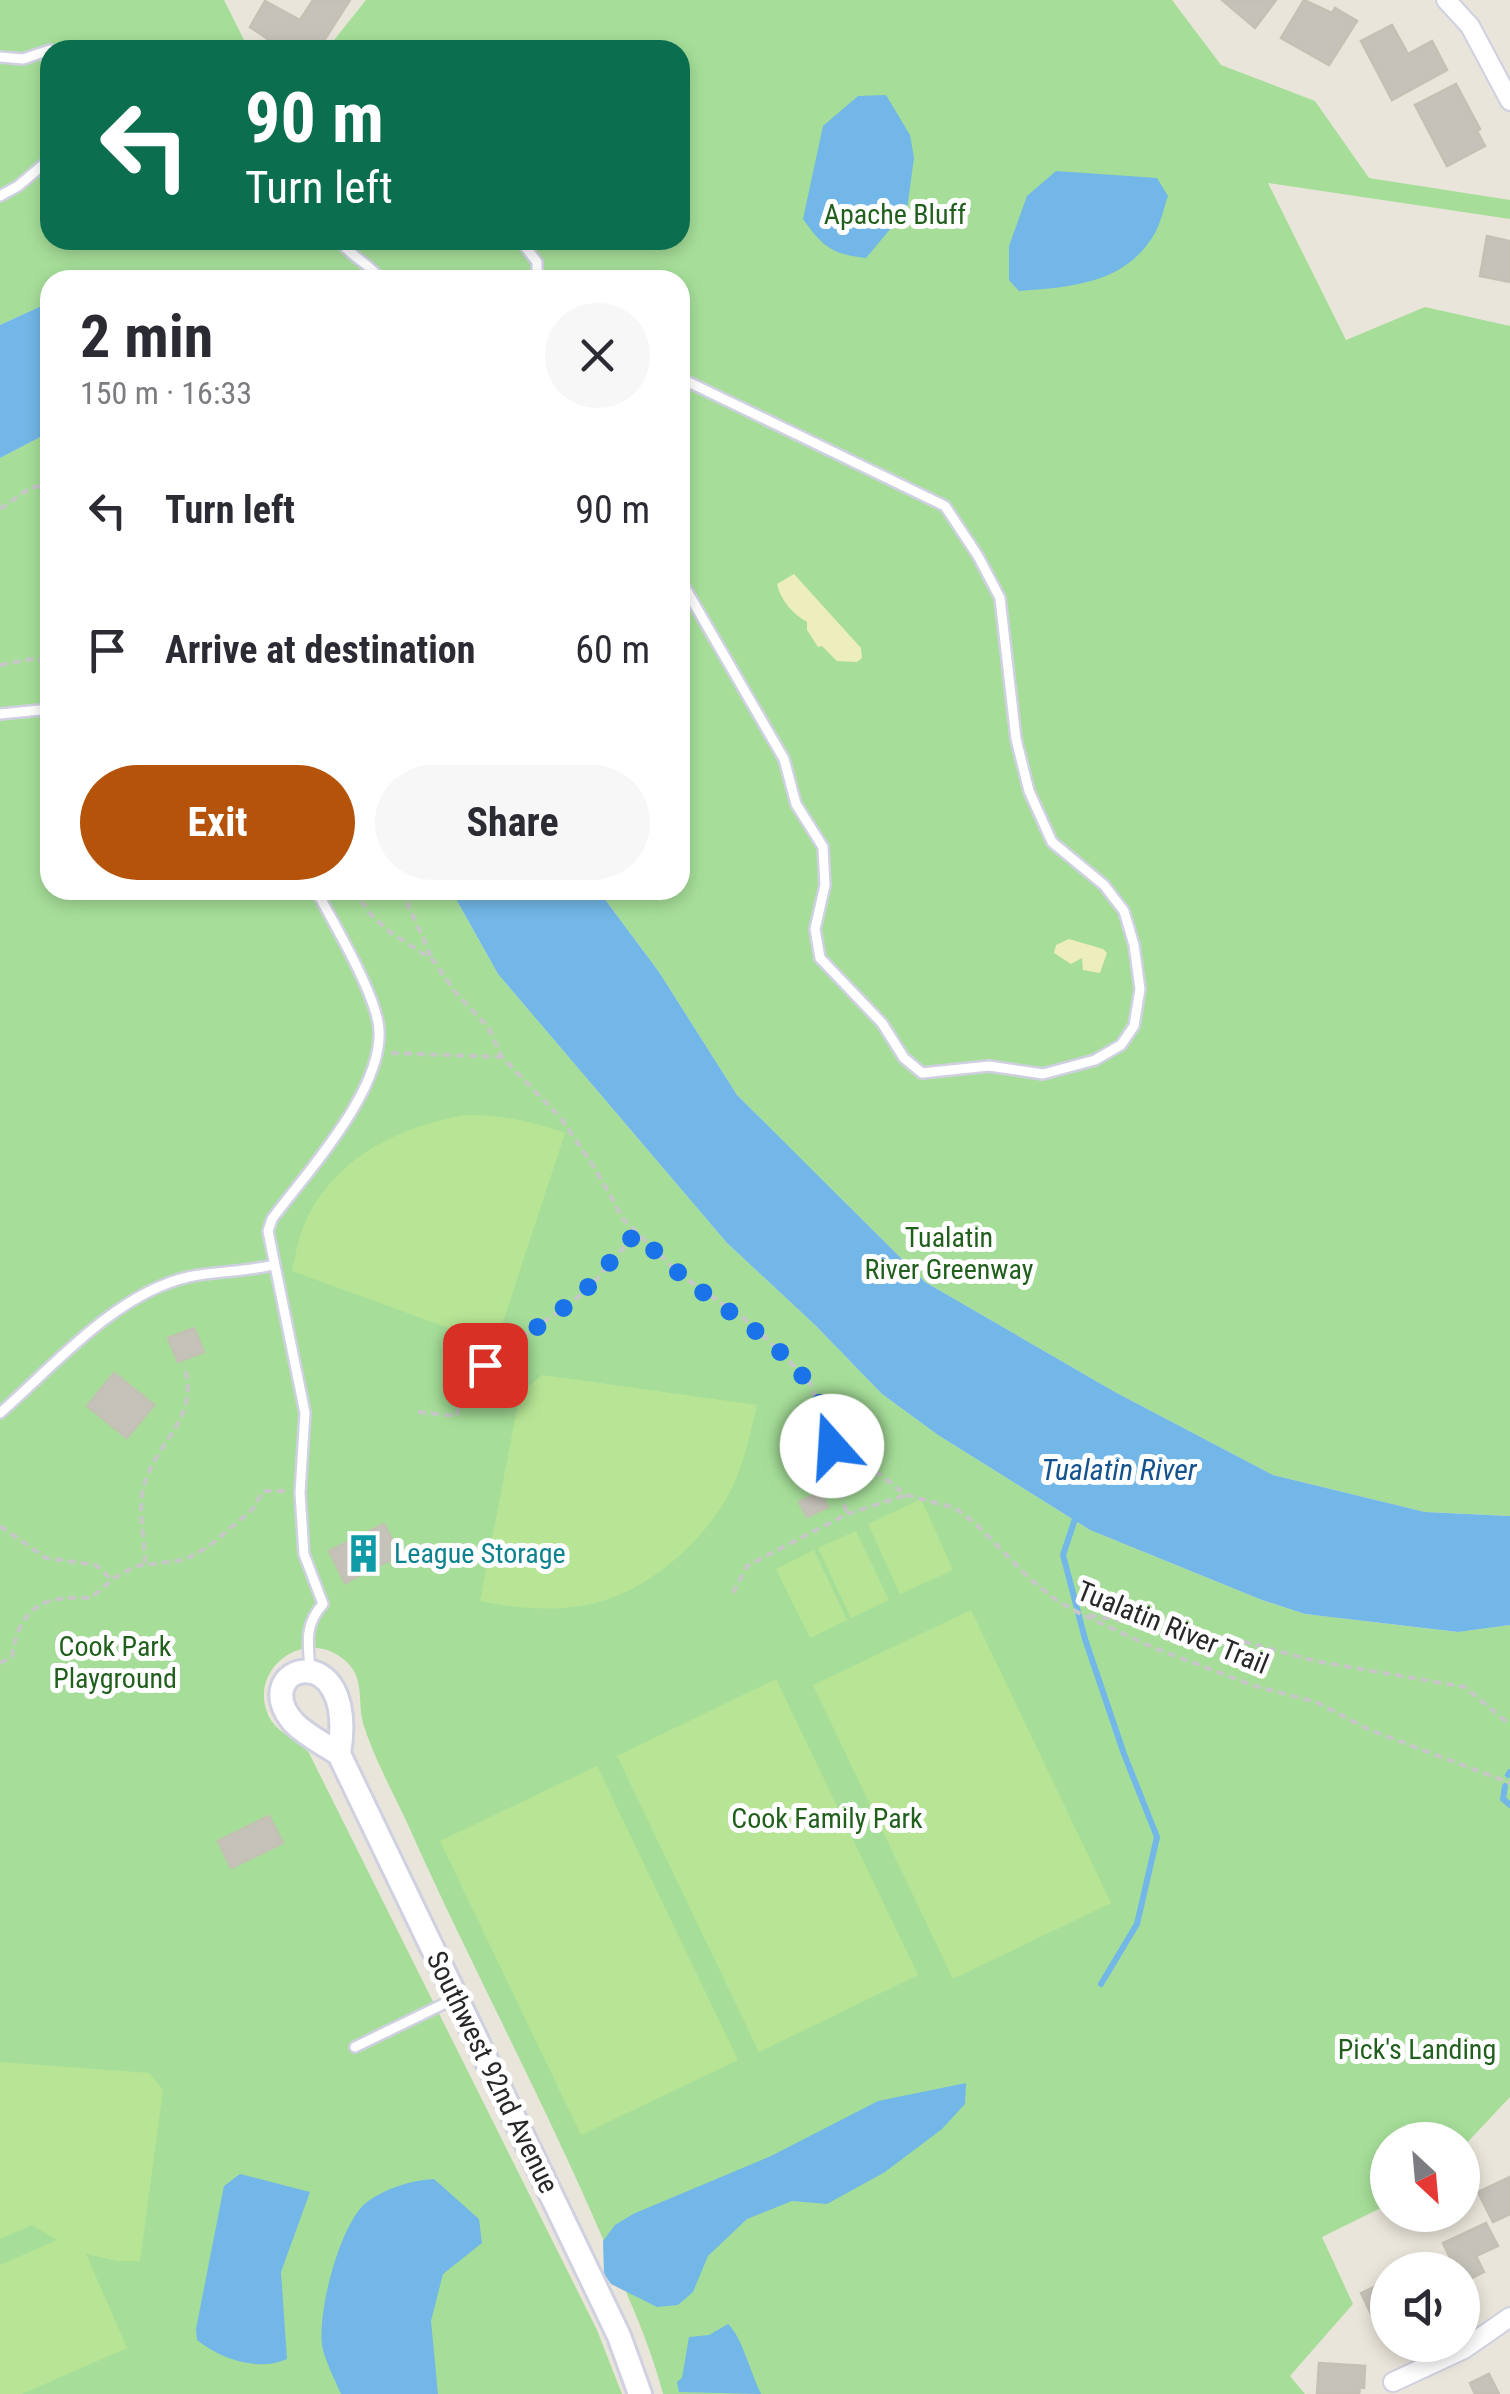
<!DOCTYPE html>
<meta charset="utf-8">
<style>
body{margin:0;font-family:"Roboto Condensed",sans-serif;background:#f7f7f7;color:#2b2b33;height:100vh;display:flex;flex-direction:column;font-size:38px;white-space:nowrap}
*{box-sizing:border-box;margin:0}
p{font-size:32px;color:#7c7c81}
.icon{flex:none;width:55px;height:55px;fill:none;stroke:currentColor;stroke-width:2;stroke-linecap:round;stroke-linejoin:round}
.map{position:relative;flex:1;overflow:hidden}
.details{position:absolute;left:40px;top:270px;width:650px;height:630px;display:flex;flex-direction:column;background:#fff;border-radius:30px;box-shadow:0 5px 15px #0003}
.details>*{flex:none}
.top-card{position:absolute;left:40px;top:40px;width:650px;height:210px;border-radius:30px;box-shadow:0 5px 15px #0003;background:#0b6e4f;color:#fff;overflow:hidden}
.needle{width:65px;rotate:154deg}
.controls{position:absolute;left:1370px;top:2122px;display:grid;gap:20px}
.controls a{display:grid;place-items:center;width:110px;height:110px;border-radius:50%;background:#fff;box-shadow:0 5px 15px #0003;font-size:50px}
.pin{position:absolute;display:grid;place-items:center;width:85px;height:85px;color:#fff;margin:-42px;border-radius:20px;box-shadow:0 5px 15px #0006}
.me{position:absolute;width:110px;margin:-55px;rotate:341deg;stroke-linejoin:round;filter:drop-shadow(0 0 8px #0008)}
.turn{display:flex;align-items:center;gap:35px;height:210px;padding:0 40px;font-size:45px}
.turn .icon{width:130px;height:130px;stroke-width:2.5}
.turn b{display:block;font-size:70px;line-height:85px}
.round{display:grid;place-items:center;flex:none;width:105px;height:105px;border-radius:52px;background:#f7f7f7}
.summary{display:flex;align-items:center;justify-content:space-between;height:170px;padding:0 40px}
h1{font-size:60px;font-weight:700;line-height:75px}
.primary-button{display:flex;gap:20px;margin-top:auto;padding:20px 40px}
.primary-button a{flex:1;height:115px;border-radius:60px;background:#b45309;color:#fff;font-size:40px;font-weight:700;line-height:115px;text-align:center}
.primary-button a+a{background:#f7f7f7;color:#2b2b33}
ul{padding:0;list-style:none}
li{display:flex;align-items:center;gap:30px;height:140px;padding:0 40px}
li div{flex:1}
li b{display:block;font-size:38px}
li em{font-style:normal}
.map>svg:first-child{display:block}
</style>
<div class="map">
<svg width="1510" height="2394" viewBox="0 0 1510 2394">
<rect width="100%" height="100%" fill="#eae5da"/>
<g fill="#a6de99">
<path d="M0,0H224L249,50H50V240H680V50H326L366,0H1172L1221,65L1315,101L1369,178L1510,200V219L1268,183L1346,340L1425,307L1510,326V1516L1425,1512L1273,1475L1115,1392L925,1282L737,1095L659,972L598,890H680V280H50V302L0,325Z"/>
<path d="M50,432V890H451L498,974L727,1243L815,1325L882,1394L938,1435L1090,1530L1262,1600L1305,1614L1457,1632L1510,1625V2097L1463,2147L1462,2140H1388L1387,2205L1322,2237L1353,2304L1290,2376L1305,2394H663C649,2340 625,2290 603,2239C543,2099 471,1966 409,1827C394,1794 374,1759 363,1723C358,1706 363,1688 354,1671C349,1663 341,1656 332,1652C294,1635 252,1673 267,1712C275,1734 295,1736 309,1753L597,2330L622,2394H0V458Z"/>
</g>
<g fill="#eeedbe">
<path d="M794,574L861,648L862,658L857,662L837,661L822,646L818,647L807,630V622C792,613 781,601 777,584Z"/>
<path d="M1069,939L1103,949L1107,953L1100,973L1083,970L1082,958L1071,964L1054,953L1056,945Z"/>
</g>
<g fill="#b7e595">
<path d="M467,1115C503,1115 532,1121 565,1133L498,1337L487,1342L292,1271C296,1253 299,1234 307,1218C337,1156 403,1125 467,1115Z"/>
<path d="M542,1375L757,1405C750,1435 743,1467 729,1494C704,1540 653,1586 602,1601C563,1613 518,1609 480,1601L520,1394Z"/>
<path d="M921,1499L953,1570L900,1594L868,1524Z"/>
<path d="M856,1531L889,1600L851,1618L818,1548Z"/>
<path d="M814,1550L847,1620L810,1638L776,1569Z"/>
<path d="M971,1610L1111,1903L953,1979L813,1685Z"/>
<path d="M776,1679L918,1975L759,2052L617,1756Z"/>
<path d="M597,1766L738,2060L581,2135L440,1841Z"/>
<path d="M0,2062L149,2073L163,2090L140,2261H118L86,2254L127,2348L22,2394H0V2265L57,2240L32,2225L0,2239Z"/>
</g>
<g fill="#72b7e7">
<path d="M886,95L910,135L914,158L907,209L866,258C831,254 823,247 803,219L823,126L858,96Z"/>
<path d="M1056,171L1157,178L1168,196C1164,208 1161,222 1155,233C1126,284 1071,287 1019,291L1009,280V246L1027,196Z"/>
<path d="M50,302V432L0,458V325Z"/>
<path d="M451,890H598L659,972L737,1095L925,1282L1115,1392L1273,1475L1425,1512L1510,1516V1625L1458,1632L1305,1614L1262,1600L1090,1530L938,1435L882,1394L815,1325L727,1243L498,974Z"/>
<path d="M966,2083L965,2104L942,2129L885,2172L827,2204L792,2201L747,2219L708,2256L693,2292L678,2305L657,2307L611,2284L604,2274L603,2241L615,2225L633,2214L771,2156L878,2101Z"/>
<path d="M240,2174L310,2192L281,2272L287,2359C259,2372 220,2359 197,2340L196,2329L224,2186Z"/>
<path d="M434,2179L479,2219L482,2243L443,2274L431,2321L438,2394H341C335,2380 327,2365 323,2350C315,2318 340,2222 367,2202C386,2188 412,2180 434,2179Z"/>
<path d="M728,2324C742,2337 751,2374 761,2394L679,2392L677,2382L682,2378L689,2337L709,2335Z"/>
</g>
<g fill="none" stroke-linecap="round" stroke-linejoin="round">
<g stroke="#72b7e7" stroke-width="6">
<path d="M1076,1516L1063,1555L1085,1639L1124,1754L1157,1837L1137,1924L1101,1984"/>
<path d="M1508,1775L1510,1772"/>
<path d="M1505,1786L1503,1799L1510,1805"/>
</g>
</g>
<g fill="#c5c2ba" stroke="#c4c1b4" stroke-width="2.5">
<path d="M313,0H350L318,50H284L250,27L265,1L300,20Z"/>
<path d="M1222,0H1276L1255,28Z"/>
<path d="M1304,0L1332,13L1335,8L1357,21L1329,65L1281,38Z"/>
<path d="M1392,25L1408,54L1432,41L1447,70L1392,100L1361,41Z"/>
<path d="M1456,84L1480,129L1477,131L1485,146L1447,166L1415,105Z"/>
<path d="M1487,236L1509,241L1510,282L1480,276Z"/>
<path d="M194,1328L204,1352L178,1362L168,1338Z"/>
<path d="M114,1373L154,1405L127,1438L87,1406Z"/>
<path d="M858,1429L876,1432L884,1450L871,1466L853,1463L845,1446Z"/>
<path d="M820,1492L828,1507L807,1517L799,1502Z"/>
<path d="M384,1524L400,1555L345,1583L329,1551Z"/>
<path d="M269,1816L283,1843L231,1868L218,1841Z"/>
<path d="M1510,2177V2214L1493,2222L1478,2192Z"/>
<path d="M1486,2223L1498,2246L1476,2256L1484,2272L1462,2283V2270H1456L1443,2243Z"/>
<path d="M1387,2281L1388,2321L1377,2326L1361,2293Z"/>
<path d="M1319,2363L1365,2366L1364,2388L1360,2387L1359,2394H1317Z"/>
<path d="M1489,2374L1499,2394H1475L1470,2383Z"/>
</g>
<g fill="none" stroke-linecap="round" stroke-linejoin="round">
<defs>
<g id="service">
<path d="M0,57L23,59L50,50"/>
<path d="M0,196L18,186L50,159"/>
<path d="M339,240C350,257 370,263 381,280"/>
<path d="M520,240L537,262V280"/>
<path d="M680,378L945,506L978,556L1000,598L1016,739L1029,791L1052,842L1104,885L1124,911L1134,945L1140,989L1134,1026L1121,1045L1095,1060L1043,1074L989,1066L922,1073L904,1058L882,1023L820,958L815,929L825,885L823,847L796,804L784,759L680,579"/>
<path d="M0,714L50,709"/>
<path d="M0,1413C54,1366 115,1294 188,1277C216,1271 245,1272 273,1265"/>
<path d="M310,1669C308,1643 304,1625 323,1604L304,1554L300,1493L305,1413L268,1231L272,1219C307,1172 390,1083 378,1022C371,986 334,924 316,890"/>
<path d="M355,2047L456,1998"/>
</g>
<g id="minor">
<path d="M1446,0L1470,26L1510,101"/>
<path d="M1393,2382L1464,2349L1510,2317"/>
</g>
<path id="tertiary" d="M339,1754C359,1632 244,1666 294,1723C307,1736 324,1744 339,1754L619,2336L640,2394"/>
</defs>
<use href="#service" stroke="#cfd0e0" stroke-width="14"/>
<use href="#minor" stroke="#cfd0e0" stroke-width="22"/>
<use href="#tertiary" stroke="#cfd0e0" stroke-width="28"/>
<g stroke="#c7c7c7" stroke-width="4" stroke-dasharray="8 5" stroke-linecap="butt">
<path d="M0,509L30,488L50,484"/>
<path d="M0,665L32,659L50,662"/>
<path d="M354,890L371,915L390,932L433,960L456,993L488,1027L502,1057L560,1117L594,1167L624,1220L681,1275L750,1323L768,1340L809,1381L832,1437L906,1495L955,1508L977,1525L1030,1579L1056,1600L1079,1613L1154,1648L1255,1686L1316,1702L1370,1730L1510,1783"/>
<path d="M401,890L431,956"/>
<path d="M391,1053L502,1057"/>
<path d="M418,1412L456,1416C472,1358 534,1333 578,1297C600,1279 617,1254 636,1233"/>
<path d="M832,1440L837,1479L847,1514"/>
<path d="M0,1526L46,1558L96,1565L112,1580"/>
<path d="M145,1563C145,1538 137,1510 144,1485C157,1440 201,1417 184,1366"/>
<path d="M733,1593L747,1566L847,1514L906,1495"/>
<path d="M1089,1615L1245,1642L1315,1661L1465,1687L1510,1725"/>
<path d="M0,1663L12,1657C19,1607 43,1595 91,1598L114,1578L136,1566L184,1560L208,1547L253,1509L263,1491H288"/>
</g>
<use href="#service" stroke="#fff" stroke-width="9"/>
<use href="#minor" stroke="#fff" stroke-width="18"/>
<use href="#tertiary" stroke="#fff" stroke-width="22"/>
</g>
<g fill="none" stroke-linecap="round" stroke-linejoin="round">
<path stroke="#1a73e8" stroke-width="18" stroke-dasharray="0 32.4" d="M485,1365L580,1296L636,1233C657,1253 677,1273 700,1290C753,1330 826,1372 832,1446"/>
</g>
<defs>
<symbol id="building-bare" viewBox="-9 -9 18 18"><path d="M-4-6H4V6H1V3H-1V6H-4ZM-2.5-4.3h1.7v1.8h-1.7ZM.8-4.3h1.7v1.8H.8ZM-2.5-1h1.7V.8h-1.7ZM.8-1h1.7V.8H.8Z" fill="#0f9aa8" stroke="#fff" stroke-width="2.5" paint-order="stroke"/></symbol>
</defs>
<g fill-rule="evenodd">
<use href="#building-bare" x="336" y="1526" width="55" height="55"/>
</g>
<g text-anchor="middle" stroke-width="10" stroke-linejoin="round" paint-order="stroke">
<g font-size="28" fill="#215f1d" stroke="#fff">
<text x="895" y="224">Apache Bluff</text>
<text x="949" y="1247">Tualatin<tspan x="949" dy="32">River Greenway</tspan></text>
<text x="115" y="1656">Cook Park<tspan x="115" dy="32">Playground</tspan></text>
<text x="827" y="1828">Cook Family Park</text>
<text x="1417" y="2059">Pick's Landing</text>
</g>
<g font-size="28" fill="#0d838f" stroke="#fff" text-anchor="start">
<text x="394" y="1563">League Storage</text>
</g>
<g font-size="28" fill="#282828" stroke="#fff">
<text transform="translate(1173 1627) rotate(22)" y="10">Tualatin River Trail</text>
<text transform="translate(493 2072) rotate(64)" y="10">Southwest 92nd Avenue</text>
</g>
<g font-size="30" font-style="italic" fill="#15538f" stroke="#fff">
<text x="1119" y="1480">Tualatin River</text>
</g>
</g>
</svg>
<div class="controls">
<a><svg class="needle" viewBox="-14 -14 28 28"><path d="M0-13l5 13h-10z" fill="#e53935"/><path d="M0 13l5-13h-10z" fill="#7c7c81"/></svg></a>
<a><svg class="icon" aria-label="sound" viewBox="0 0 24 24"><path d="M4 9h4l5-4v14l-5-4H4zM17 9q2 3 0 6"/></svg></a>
</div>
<div class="pin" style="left:485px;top:1365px;background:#d93025"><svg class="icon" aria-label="arrive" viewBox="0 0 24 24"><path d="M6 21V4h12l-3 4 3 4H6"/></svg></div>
<svg class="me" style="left:832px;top:1446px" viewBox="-20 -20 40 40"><circle r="19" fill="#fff"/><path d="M0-13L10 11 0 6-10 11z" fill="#1a73e8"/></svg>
<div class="top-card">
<div class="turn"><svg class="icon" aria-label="left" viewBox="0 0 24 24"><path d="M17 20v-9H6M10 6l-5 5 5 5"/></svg><div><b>90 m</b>Turn left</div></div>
</div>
<section class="details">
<div class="summary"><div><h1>2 min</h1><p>150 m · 16:33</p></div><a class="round"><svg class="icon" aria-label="close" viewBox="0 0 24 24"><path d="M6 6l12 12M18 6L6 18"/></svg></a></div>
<ul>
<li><svg class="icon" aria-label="left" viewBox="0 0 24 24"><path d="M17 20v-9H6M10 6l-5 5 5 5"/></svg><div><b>Turn left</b></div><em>90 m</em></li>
<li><svg class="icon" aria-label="arrive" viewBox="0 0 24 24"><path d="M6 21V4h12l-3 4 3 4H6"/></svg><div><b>Arrive at destination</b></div><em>60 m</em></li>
</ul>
<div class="primary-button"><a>Exit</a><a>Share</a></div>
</section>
</div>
